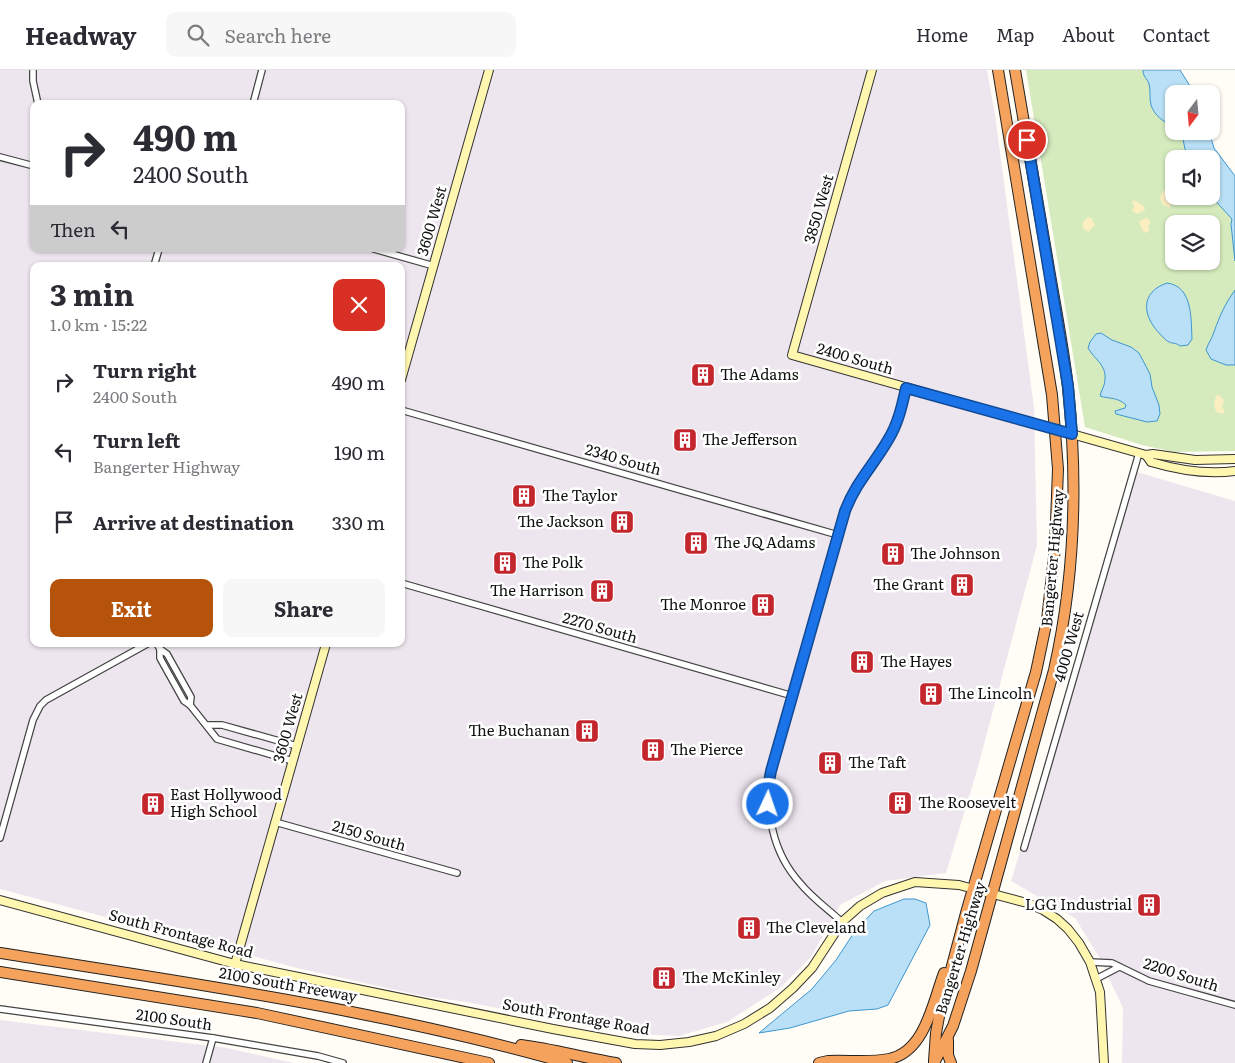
<!DOCTYPE html>
<meta charset="utf-8">
<style>
body{margin:0;font-family:Literata,serif;background:#f7f7f7;color:#2b2b33;height:100vh;display:flex;flex-direction:column;font-size:19px;white-space:nowrap}
*{box-sizing:border-box;margin:0}
p{font-size:16px;color:#7c7c81}
.icon{flex:none;width:28px;height:28px;fill:none;stroke:currentColor;stroke-width:2;stroke-linecap:round;stroke-linejoin:round}
.map{position:relative;flex:1;overflow:hidden}
.details{position:absolute;left:30px;top:192px;width:375px;height:385px;display:flex;flex-direction:column;background:#fff;border-radius:10px;box-shadow:0 1px 4px #0004}
.details>*{flex:none}
.hud{position:absolute;left:30px;top:30px;width:375px;height:152px;border-radius:10px;box-shadow:0 1px 4px #0004;background:#fff;color:#2b2b33;overflow:hidden}
.needle{width:32px;rotate:196deg}
.fabs{position:absolute;left:1165px;top:15px;display:grid;gap:10px}
.fabs a{display:grid;place-items:center;width:55px;height:55px;border-radius:10px;background:#fff;box-shadow:0 1px 4px #0004;font-size:25px}
.pin{position:absolute;display:grid;place-items:center;width:42px;height:42px;color:#fff;margin:-21px;border:2px solid #fff;border-radius:50%;box-shadow:0 1px 5px #0007}
.me{position:absolute;width:55px;margin:-28px;rotate:3deg;stroke-linejoin:round;filter:drop-shadow(0 0 4px #0008)}
.turn{display:flex;align-items:center;gap:18px;height:105px;padding:0 20px;font-size:22px}
.turn .icon{width:65px;height:65px;stroke-width:2.5}
.turn b{display:block;font-size:35px;line-height:42px}
.then{display:flex;align-items:center;height:48px;padding:0 20px;background:#0003;gap:10px;font-size:19px}
.round{display:grid;place-items:center;flex:none;width:52px;height:52px;border-radius:10px;background:#f7f7f7}
.head{display:flex;align-items:center;justify-content:space-between;height:85px;padding:0 20px}
h1{font-size:30px;font-weight:700;line-height:38px}
.cta{display:flex;gap:10px;margin-top:auto;padding:10px 20px}
.cta a{flex:1;height:58px;border-radius:10px;background:#b45309;color:#fff;font-size:20px;font-weight:700;line-height:58px;text-align:center}
.cta a+a{background:#f7f7f7;color:#2b2b33}
ul{padding:0;list-style:none}
li{display:flex;align-items:center;gap:15px;height:70px;padding:0 20px}
li div{flex:1}
li b{display:block;font-size:19px}
li em{font-style:normal}
header{display:flex;align-items:center;gap:30px;box-sizing:border-box;height:70px;padding:0 25px;background:#fff;border-bottom:1px solid #e1e1e2}
header strong{font-size:24px}
nav{display:flex;gap:28px;margin-inline-start:auto;font-size:18px}
.search{width:350px;height:45px;background:#f7f7f7;display:flex;align-items:center;gap:12px;box-sizing:border-box;padding:0 18px;border-radius:10px;color:#7c7c81;font-size:19px}
.map>svg:first-child{display:block}
</style>
<header>
<strong>Headway</strong>
<div class="search"><svg class="icon" aria-label="search" viewBox="0 0 24 24"><circle cx="10" cy="10" r="6"/><path d="M15 15l6 6"/></svg>Search here</div>
<nav><a>Home</a><a>Map</a><a>About</a><a>Contact</a></nav>
</header>
<div class="map">
<svg width="1235" height="993" viewBox="0 0 1235 993">
<rect width="100%" height="100%" fill="#fffdf5"/>
<g fill="#eee6ef" fill-rule="evenodd">
<path d="M0,0H987L995,45L1034,338L1037,475L978,697L946,803L885,811L840,835L811,887L780,918L727,952L679,966L632,964L466,932L423,926L297,898L0,819ZM34,34H401V179H34ZM34,196H401V574H34Z"/>
<path d="M1137,402L1235,431V993H1122L1123,938L1099,887L1075,848L1011,811Z"/>
<path d="M0,950L227,978L294,993H0Z"/>
</g>
<path fill="#d5ebbd" fill-rule="evenodd" d="M1026,0H1171L1174,24V61H1201L1235,131V381L1174,382L1142,375L1085,357ZM1174,89H1211V126H1174ZM1174,154H1211V191H1174Z"/>
<g fill="#fbeec1">
<path d="M1163,121H1167L1168,128L1171,130L1170,138L1163,135L1160,128Z"/>
<path d="M1134,130L1144,136L1145,140L1137,144L1132,141L1134,136L1132,132Z"/>
<path d="M1088,147L1091,148L1095,155L1088,162L1083,158V152Z"/>
<path d="M1148,148L1151,152L1148,156L1150,161L1144,163L1139,152L1143,149Z"/>
<path d="M1219,325L1224,330L1222,337L1225,341L1223,344L1216,342L1214,334L1216,326Z"/>
</g>
<g fill="#b9e0f7" stroke="#3f96cf">
<path d="M1143,0H1180L1195,24H1174V56C1164,53 1154,45 1151,35C1149,28 1151,21 1149,14C1147,8 1143,7 1143,0Z"/>
<path d="M1181,61H1209L1214,78L1235,106V191L1231,154L1232,149L1211,126V89H1190L1186,83Z"/>
<path d="M1167,213C1193,216 1191,250 1192,269L1188,275L1180,276C1175,272 1173,274 1169,272C1166,271 1162,266 1160,264C1142,246 1140,222 1167,213Z"/>
<path d="M1235,220V295H1226L1211,289L1206,280C1208,273 1212,269 1214,262C1220,245 1225,234 1235,220Z"/>
<path d="M1101,263L1112,270L1131,277L1139,283L1150,304L1152,317L1159,335L1160,344L1157,351L1147,352L1116,344L1115,341L1125,338L1126,335C1118,327 1109,329 1100,326C1101,321 1105,315 1105,310C1107,295 1094,289 1088,278L1090,272L1096,264Z"/>
<path d="M904,829H915L926,833L930,855L888,935L877,939L849,941L790,958L759,963L812,919L836,890L855,861L874,841Z"/>
</g>
<g fill="none" stroke-linecap="round" stroke-linejoin="round">
<defs>
<g id="street">
<path d="M33,0V11L38,34"/>
<path d="M253,34L262,0"/>
<path d="M0,87L34,96"/>
<path d="M374,179L434,196"/>
<path d="M154,196L159,179"/>
<path d="M401,340L838,465"/>
<path d="M401,513L793,626"/>
<path d="M157,574L160,579V588L184,631L190,635L217,669L293,691"/>
<path d="M160,579L167,584L191,627L190,635"/>
<path d="M208,655H222L297,676"/>
<path d="M275,752L457,803"/>
<path d="M0,768L33,650L40,636L46,630L147,574"/>
<path d="M1024,778L1139,383"/>
<path d="M842,852C828,839 812,828 800,813C772,782 765,741 771,701L846,439L865,402L881,382L893,361L906,318"/>
<path d="M1090,892L1112,893L1149,911L1235,935"/>
<path d="M1096,909L1119,897"/>
<path d="M0,939L213,968L318,986L343,993"/>
<path d="M206,993L213,968"/>
</g>
<g id="secondary">
<path d="M872,0L792,285L1146,385L1153,384L1195,390L1235,389"/>
<path d="M401,310L489,0"/>
<path d="M1146,385L1151,392C1178,400 1206,405 1235,401"/>
<path d="M0,830L235,894L553,959L635,974L660,975L689,972L716,966L744,954L770,938L793,918L812,898L842,852L860,836L882,823L915,812L959,815L1027,833L1043,840L1057,849L1068,859L1079,873L1090,892L1100,922L1104,993"/>
<path d="M235,894L326,574"/>
</g>
<g id="highway">
<path d="M0,883C190,913 381,940 567,993"/>
<path d="M0,902L257,943L489,993"/>
<path d="M948,970V985L951,993"/>
<path d="M521,975C553,979 584,988 616,993"/>
<path d="M934,991L936,963L940,941L966,843L1036,602L1047,550L1055,478L1058,399L1052,325L998,0"/>
<path d="M819,993L828,991C848,990 870,993 889,989C925,982 933,932 944,903"/>
<path d="M934,993L953,956L971,901L1054,600C1075,507 1078,413 1068,318C1063,274 1054,230 1047,187C1036,125 1026,62 1015,0"/>
</g>
</defs>
<use href="#street" stroke="#444" stroke-width="8"/>
<use href="#secondary" stroke="#333" stroke-width="10"/>
<use href="#highway" stroke="#222" stroke-width="12"/>
<use href="#street" stroke="#fff" stroke-width="5.5"/>
<use href="#secondary" stroke="#fff6b0" stroke-width="8"/>
<use href="#highway" stroke="#f5a25d" stroke-width="10"/>
</g>
<g fill="none" stroke-linecap="round" stroke-linejoin="round">
<defs>
<path id="route" d="M768,734V717L771,701L845,441C856,412 873,396 888,370C898,354 902,336 906,318L1072,364L1068,316L1027,70"/>
</defs>
<use href="#route" stroke="#114b97" stroke-width="12"/>
<use href="#route" stroke="#1a73e8" stroke-width="9"/>
</g>
<defs>
<symbol id="building-square" viewBox="-11 -11 22 22"><rect x="-9" y="-9" width="18" height="18" rx="4" fill="#c4262e" stroke="#fff"/><path d="M-4-6H4V6H1V3H-1V6H-4ZM-2.5-4.3h1.7v1.8h-1.7ZM.8-4.3h1.7v1.8H.8ZM-2.5-1h1.7V.8h-1.7ZM.8-1h1.7V.8H.8Z" fill="#fff"/></symbol>
</defs>
<g fill-rule="evenodd">
<use href="#building-square" x="689" y="291" width="28" height="28"/>
<use href="#building-square" x="671" y="356" width="28" height="28"/>
<use href="#building-square" x="510" y="412" width="28" height="28"/>
<use href="#building-square" x="608" y="438" width="28" height="28"/>
<use href="#building-square" x="682" y="459" width="28" height="28"/>
<use href="#building-square" x="879" y="470" width="28" height="28"/>
<use href="#building-square" x="491" y="479" width="28" height="28"/>
<use href="#building-square" x="948" y="501" width="28" height="28"/>
<use href="#building-square" x="588" y="507" width="28" height="28"/>
<use href="#building-square" x="749" y="521" width="28" height="28"/>
<use href="#building-square" x="848" y="578" width="28" height="28"/>
<use href="#building-square" x="917" y="610" width="28" height="28"/>
<use href="#building-square" x="573" y="647" width="28" height="28"/>
<use href="#building-square" x="639" y="666" width="28" height="28"/>
<use href="#building-square" x="816" y="679" width="28" height="28"/>
<use href="#building-square" x="886" y="719" width="28" height="28"/>
<use href="#building-square" x="139" y="720" width="28" height="28"/>
<use href="#building-square" x="1135" y="821" width="28" height="28"/>
<use href="#building-square" x="735" y="844" width="28" height="28"/>
<use href="#building-square" x="650" y="894" width="28" height="28"/>
</g>
<g text-anchor="middle" stroke-width="5" stroke-linejoin="round" paint-order="stroke">
<g font-size="15" fill="#111" stroke="#fff">
<text transform="translate(819 139) rotate(-74)" y="5">3850 West</text>
<text transform="translate(432 151) rotate(-74)" y="5">3600 West</text>
<text transform="translate(855 289) rotate(16)" y="5">2400 South</text>
<text transform="translate(623 390) rotate(16)" y="5">2340 South</text>
<text transform="translate(1053 488) rotate(-85)" y="5">Bangerter Highway</text>
<text transform="translate(600 558) rotate(16)" y="5">2270 South</text>
<text transform="translate(1069 577) rotate(-74)" y="5">4000 West</text>
<text transform="translate(288 658) rotate(-74)" y="5">3600 West</text>
<text transform="translate(369 766) rotate(16)" y="5">2150 South</text>
<text transform="translate(181 864) rotate(15)" y="5">South Frontage Road</text>
<text transform="translate(961 878) rotate(-73)" y="5">Bangerter Highway</text>
<text transform="translate(1181 905) rotate(18)" y="5">2200 South</text>
<text transform="translate(288 915) rotate(10)" y="5">2100 South Freeway</text>
<text transform="translate(576 947) rotate(10)" y="5">South Frontage Road</text>
<text transform="translate(174 950) rotate(8)" y="5">2100 South</text>
</g>
<g font-size="15" fill="#111" stroke="#fff" text-anchor="start">
<text x="720" y="310">The Adams</text>
<text x="702" y="375">The Jefferson</text>
<text x="542" y="431">The Taylor</text>
<text x="604" y="457" text-anchor="end">The Jackson</text>
<text x="714" y="478">The JQ Adams</text>
<text x="910" y="489">The Johnson</text>
<text x="522" y="498">The Polk</text>
<text x="944" y="520" text-anchor="end">The Grant</text>
<text x="584" y="526" text-anchor="end">The Harrison</text>
<text x="746" y="540" text-anchor="end">The Monroe</text>
<text x="880" y="597">The Hayes</text>
<text x="948" y="629">The Lincoln</text>
<text x="570" y="666" text-anchor="end">The Buchanan</text>
<text x="670" y="685">The Pierce</text>
<text x="848" y="698">The Taft</text>
<text x="170" y="730">East Hollywood<tspan x="170" dy="17">High School</tspan></text>
<text x="918" y="738">The Roosevelt</text>
<text x="1132" y="840" text-anchor="end">LGG Industrial</text>
<text x="766" y="863">The Cleveland</text>
<text x="682" y="913">The McKinley</text>
</g>
</g>
</svg>
<div class="fabs">
<a><svg class="needle" viewBox="-14 -14 28 28"><path d="M0-13l5 13h-10z" fill="#e53935"/><path d="M0 13l5-13h-10z" fill="#7c7c81"/></svg></a>
<a><svg class="icon" aria-label="sound" viewBox="0 0 24 24"><path d="M4 9h4l5-4v14l-5-4H4zM17 9q2 3 0 6"/></svg></a>
<a><svg class="icon" aria-label="layers" viewBox="0 0 24 24"><path d="M12 4l9 5-9 5-9-5zM3 14l9 5 9-5"/></svg></a>
</div>
<div class="pin" style="left:1027px;top:70px;background:#d93025"><svg class="icon" aria-label="arrive" viewBox="0 0 24 24"><path d="M6 21V4h12l-3 4 3 4H6"/></svg></div>
<svg class="me" style="left:768px;top:734px" viewBox="-20 -20 40 40"><circle r="17" fill="#1a73e8" stroke="#fff" stroke-width="3"/><path d="M0-11L8 9 0 5-8 9z" fill="#fff"/></svg>
<div class="hud">
<div class="turn"><svg class="icon" aria-label="right" viewBox="0 0 24 24"><path d="M7 20v-9h11M14 6l5 5-5 5"/></svg><div><b>490 m</b>2400 South</div></div>
<div class="then">Then<svg class="icon" aria-label="left" viewBox="0 0 24 24"><path d="M17 20v-9H6M10 6l-5 5 5 5"/></svg></div>
</div>
<section class="details">
<div class="head"><div><h1>3 min</h1><p>1.0 km · 15:22</p></div><a class="round" style="background:#d93025;color:#fff"><svg class="icon" aria-label="close" viewBox="0 0 24 24"><path d="M6 6l12 12M18 6L6 18"/></svg></a></div>
<ul>
<li><svg class="icon" aria-label="right" viewBox="0 0 24 24"><path d="M7 20v-9h11M14 6l5 5-5 5"/></svg><div><b>Turn right</b><p>2400 South</p></div><em>490 m</em></li>
<li><svg class="icon" aria-label="left" viewBox="0 0 24 24"><path d="M17 20v-9H6M10 6l-5 5 5 5"/></svg><div><b>Turn left</b><p>Bangerter Highway</p></div><em>190 m</em></li>
<li><svg class="icon" aria-label="arrive" viewBox="0 0 24 24"><path d="M6 21V4h12l-3 4 3 4H6"/></svg><div><b>Arrive at destination</b></div><em>330 m</em></li>
</ul>
<div class="cta"><a>Exit</a><a>Share</a></div>
</section>
</div>
